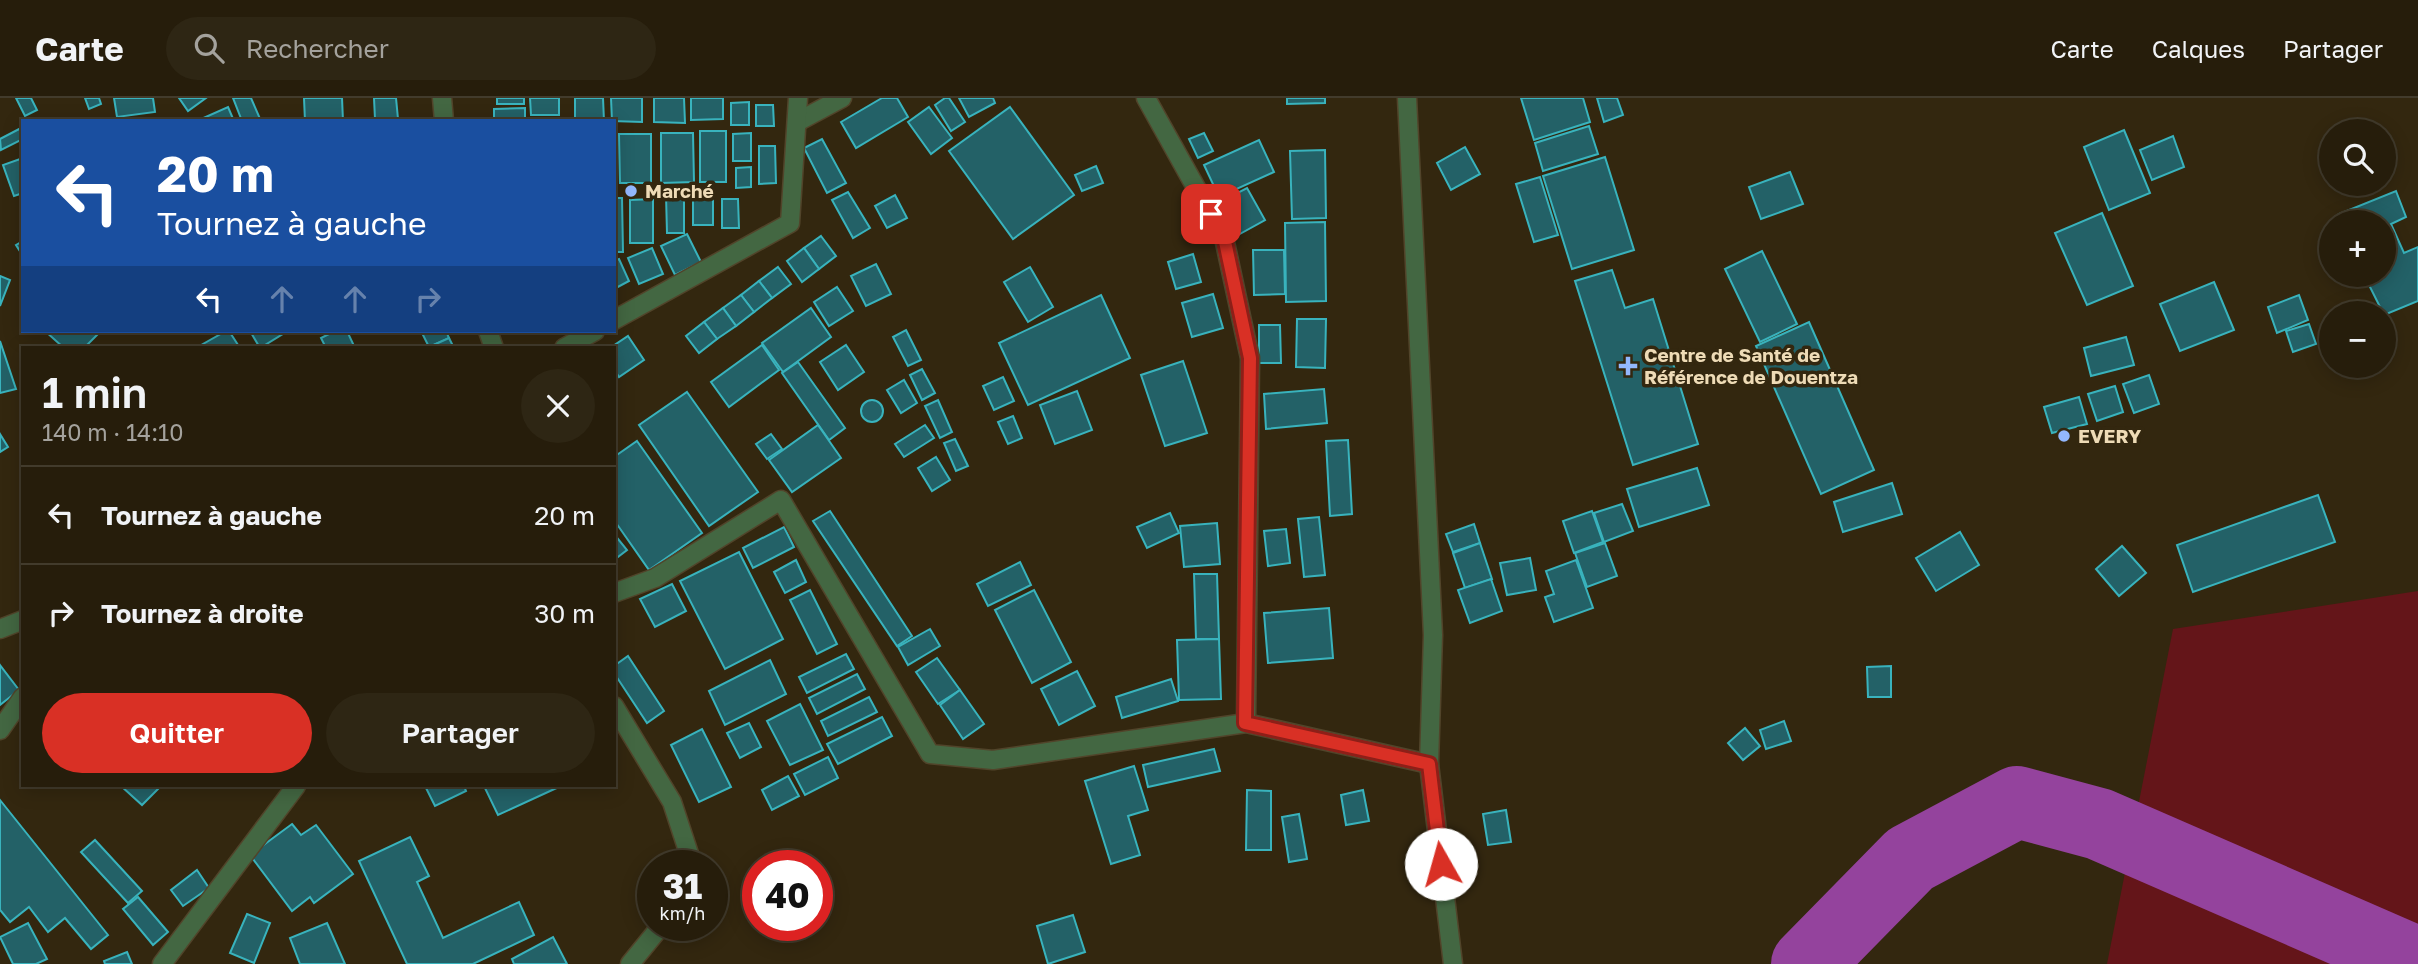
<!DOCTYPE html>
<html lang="fr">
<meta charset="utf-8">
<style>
body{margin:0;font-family:"Golos Text",sans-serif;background:#2e2614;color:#f1f3f6;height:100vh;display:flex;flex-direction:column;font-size:26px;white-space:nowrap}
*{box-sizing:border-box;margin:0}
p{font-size:23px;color:#a4a29d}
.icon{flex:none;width:38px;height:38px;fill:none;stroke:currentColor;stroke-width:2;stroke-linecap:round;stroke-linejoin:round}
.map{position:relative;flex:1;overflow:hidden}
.side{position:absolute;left:21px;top:248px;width:595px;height:441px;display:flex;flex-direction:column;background:#261d0b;border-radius:0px;box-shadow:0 4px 18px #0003,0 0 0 2px #423b2c}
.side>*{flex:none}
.guide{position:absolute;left:21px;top:21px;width:595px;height:214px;border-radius:0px;box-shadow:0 4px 18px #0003,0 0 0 2px #423b2c;background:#1a4fa0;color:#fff;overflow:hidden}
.buttons{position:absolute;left:2319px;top:21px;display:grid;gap:14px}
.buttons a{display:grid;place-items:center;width:77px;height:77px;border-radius:50%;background:#261d0b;box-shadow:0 4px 18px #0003,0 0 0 2px #423b2c;font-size:35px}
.speed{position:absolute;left:637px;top:752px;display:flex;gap:14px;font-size:35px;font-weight:700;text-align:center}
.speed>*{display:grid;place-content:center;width:91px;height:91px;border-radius:50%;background:#261d0b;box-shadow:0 4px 18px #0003,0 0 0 2px #423b2c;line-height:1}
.speed small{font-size:18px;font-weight:400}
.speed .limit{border:10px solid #d22;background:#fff;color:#111}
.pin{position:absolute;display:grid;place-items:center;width:60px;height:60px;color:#fff;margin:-30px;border-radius:14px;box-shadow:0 4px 10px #0006}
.me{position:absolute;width:77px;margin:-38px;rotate:353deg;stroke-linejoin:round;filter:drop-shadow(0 0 5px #0008)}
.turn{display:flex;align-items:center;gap:24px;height:147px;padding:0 21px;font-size:32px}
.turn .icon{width:91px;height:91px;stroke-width:2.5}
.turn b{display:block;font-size:49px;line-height:60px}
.lanes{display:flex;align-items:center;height:66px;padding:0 21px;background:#0003;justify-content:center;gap:35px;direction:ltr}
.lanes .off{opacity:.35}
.round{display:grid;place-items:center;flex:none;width:74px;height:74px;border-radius:37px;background:#2e2614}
.headline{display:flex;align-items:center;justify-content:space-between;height:119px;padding:0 21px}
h1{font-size:42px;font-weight:600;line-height:52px}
.button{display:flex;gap:14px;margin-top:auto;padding:14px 21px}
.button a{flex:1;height:80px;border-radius:42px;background:#d93025;color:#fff;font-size:28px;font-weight:600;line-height:80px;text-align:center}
.button a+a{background:#2e2614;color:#f1f3f6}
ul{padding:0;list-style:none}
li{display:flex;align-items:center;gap:21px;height:98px;padding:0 21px;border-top:2px solid #423b2c}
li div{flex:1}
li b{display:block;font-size:26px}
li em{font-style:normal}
header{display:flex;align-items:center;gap:42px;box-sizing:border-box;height:98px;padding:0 35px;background:#261d0b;border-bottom:2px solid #423b2c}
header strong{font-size:33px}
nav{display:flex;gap:38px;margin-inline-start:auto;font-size:24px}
.search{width:490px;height:63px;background:#2e2614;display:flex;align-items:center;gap:18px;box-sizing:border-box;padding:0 24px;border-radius:38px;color:#a4a29d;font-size:26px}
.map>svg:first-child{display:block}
</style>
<header>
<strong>Carte</strong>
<div class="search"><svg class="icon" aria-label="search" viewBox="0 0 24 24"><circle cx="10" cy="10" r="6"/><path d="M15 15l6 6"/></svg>Rechercher</div>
<nav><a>Carte</a><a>Calques</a><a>Partager</a></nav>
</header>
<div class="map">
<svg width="2418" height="866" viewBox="0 0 2418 866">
<rect width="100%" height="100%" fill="#33270f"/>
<path fill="#641519" d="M2418,493V866H2107L2173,531Z"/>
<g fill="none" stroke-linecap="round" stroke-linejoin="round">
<path stroke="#94439d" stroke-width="72" d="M1807,866L1910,761L2017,704L2099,726L2418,865"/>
</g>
<g fill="#236167" stroke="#39b3bd" stroke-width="2">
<path d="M16,0H31L37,12L25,18Z"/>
<path d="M85,0H99L101,6L89,11Z"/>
<path d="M114,0H153L155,14L117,19Z"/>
<path d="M179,0H206L188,13Z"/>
<path d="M233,0H251L261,23H242Z"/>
<path d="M304,0H342L343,23H305Z"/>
<path d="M374,0H396L398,21H375Z"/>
<rect x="497" y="0" width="27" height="6"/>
<path d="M530,0H559V17H531Z"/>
<path d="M575,0H603L604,23H575Z"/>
<path d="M611,0H642V24L612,23Z"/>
<path d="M654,0H684L685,25L654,24Z"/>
<path d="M691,0H723V21L691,22Z"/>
<path d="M882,0H897L908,19L856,50L841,24Z"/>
<path d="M945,0H949L965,24L951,33L935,7Z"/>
<path d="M959,0H993L995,5L969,19Z"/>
<path d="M1287,0H1325V5L1287,6Z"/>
<path d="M1521,0H1583L1590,24L1534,42Z"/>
<path d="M1597,0H1617L1623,17L1604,24Z"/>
<path d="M749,4V27H731V5Z"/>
<path d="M756,7H773L774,28H756Z"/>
<path d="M228,9L234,23H199V22Z"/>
<path d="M929,9L952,40L931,56L908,24Z"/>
<path d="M1010,9L1074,97L1013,141L949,53Z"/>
<path d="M525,10V23H494V11Z"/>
<path d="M1589,28L1598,56L1543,73L1535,45Z"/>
<path d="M23,29V41L1,52L0,41Z"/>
<path d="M2124,32L2150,95L2109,112L2084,49Z"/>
<rect x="700" y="33" width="26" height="51"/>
<path d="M661,35H693L694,84L661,85Z"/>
<path d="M751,35V63H733V36Z"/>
<path d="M1204,35L1213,53L1198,60L1189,41Z"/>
<path d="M619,36H651V85H620Z"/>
<path d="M2173,38L2184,69L2152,82L2140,52Z"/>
<path d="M822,41L846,85L827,95L804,50Z"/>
<path d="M1259,42L1274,74L1219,99L1204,67Z"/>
<path d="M759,48H775L776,85L759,86Z"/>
<path d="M1465,49L1480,76L1451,92L1437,65Z"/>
<path d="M1325,52L1326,120L1292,121L1290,53Z"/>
<path d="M1605,59L1634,152L1572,171L1543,78Z"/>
<path d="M23,60V95L14,98L3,67Z"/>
<path d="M1096,68L1103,85L1082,93L1075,77Z"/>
<path d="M751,69V89L736,90V70Z"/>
<path d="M1790,74L1803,106L1761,121L1749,89Z"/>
<path d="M1540,79L1558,137L1534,144L1516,86Z"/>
<path d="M1247,90L1265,122L1238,137L1220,104Z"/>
<path d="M2396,93L2406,119L2391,126L2404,155L2418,149V203L2384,217L2364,177H2384V124H2343L2339,116Z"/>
<path d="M848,94L870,130L853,140L832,102Z"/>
<path d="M666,97H684V135H667Z"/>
<path d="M713,97V127H693V98Z"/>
<path d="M895,97L907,120L887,130L875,108Z"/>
<path d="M614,100H622L623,154H614Z"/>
<path d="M653,101V145H630V102Z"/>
<path d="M722,101H738L739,130H722Z"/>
<path d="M2102,115L2133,188L2087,207L2055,135Z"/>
<path d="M1325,124L1326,203L1286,204L1285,125Z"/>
<path d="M687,136L701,164L675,177L661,148Z"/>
<path d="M821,138L836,158L819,171L804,150Z"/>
<path d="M23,143V158L16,147Z"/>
<path d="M652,150L663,176L639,186L628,160Z"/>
<path d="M804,150L819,171L802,184L787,163Z"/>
<path d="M1253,152H1284L1285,196L1254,197Z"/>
<path d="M1762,153L1797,226L1760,244L1725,171Z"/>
<path d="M1193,156L1201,184L1176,191L1168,164Z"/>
<path d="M619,161L629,183L614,191V163Z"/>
<path d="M876,166L891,196L866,208L851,178Z"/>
<path d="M778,169L791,186L772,200L759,183Z"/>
<path d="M1030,169L1053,209L1028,224L1004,184Z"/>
<path d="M1612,172L1625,210L1653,201L1698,346L1633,367L1575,183Z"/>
<path d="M0,178L10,182L0,208Z"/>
<path d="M759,183L772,200L754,214L741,197Z"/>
<path d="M2214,184L2234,232L2180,253L2160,206Z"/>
<path d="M837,189L853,213L829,228L814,204Z"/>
<path d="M1213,196L1223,230L1192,239L1182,205Z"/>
<path d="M741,197L754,214L736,228L723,210Z"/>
<path d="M1101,197L1130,260L1028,307L999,245Z"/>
<path d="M2299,197L2308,222L2277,235L2268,209Z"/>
<path d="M723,210L736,228L717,241L704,224Z"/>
<path d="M811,210L831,239L783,274L762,245Z"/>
<path d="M1297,221H1326L1325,270L1296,269Z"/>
<path d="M704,224L717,241L699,255L686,238Z"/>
<path d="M1809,224L1874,372L1821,396L1756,248Z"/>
<path d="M2309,226L2316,246L2293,254L2286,233Z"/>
<path d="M1259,227H1280L1281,265H1259Z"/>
<path d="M906,232L921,262L908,268L893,239Z"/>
<path d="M45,233H101L84,250H64Z"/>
<path d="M226,233H229L240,250H196Z"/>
<path d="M250,233H285L286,234L260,250Z"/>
<path d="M335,233H347L355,250H326L321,240Z"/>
<path d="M421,233H446L449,240L429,249Z"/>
<path d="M628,238L644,262L619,279L614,271V250H610Z"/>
<path d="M2126,239L2134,267L2091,278L2084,250Z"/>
<path d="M449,240L454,250H430L429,249Z"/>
<path d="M0,243L16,291L0,295Z"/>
<path d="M762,247L779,272L729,309L711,284Z"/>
<path d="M846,247L864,274L838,292L820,264Z"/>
<path d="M1183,263L1207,335L1165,348L1141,277Z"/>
<path d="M798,264L845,330L829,342L782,275Z"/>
<path d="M922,271L935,295L922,302L910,277Z"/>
<path d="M2149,277L2159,306L2134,315L2123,286Z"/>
<path d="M1003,279L1014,303L994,312L983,288Z"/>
<path d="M904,282L917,305L901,315L887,292Z"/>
<path d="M2115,288L2123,314L2097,323L2088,296Z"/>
<path d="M1324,291L1327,325L1266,331L1264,296Z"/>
<path d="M1077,293L1092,332L1055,346L1040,307Z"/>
<path d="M687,294L758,394L709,428L639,327Z"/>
<path d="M2079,299L2087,326L2052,335L2044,309Z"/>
<path d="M938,302L952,334L940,340L925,308Z"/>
<circle cx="872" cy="313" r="11"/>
<path d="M1013,318L1022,340L1008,346L998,324Z"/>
<path d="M818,327L841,360L792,394L769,362Z"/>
<path d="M925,327L934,340L904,359L895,346Z"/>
<path d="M0,336L8,349L0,354Z"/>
<path d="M771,336L782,351L767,361L756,346Z"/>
<path d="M955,341L968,368L956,373L944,345Z"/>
<path d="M1348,342L1352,416L1330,418L1326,343Z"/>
<path d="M637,343L702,435L649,472L614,422V359Z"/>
<path d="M936,359L950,382L932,393L918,370Z"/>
<path d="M1697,370L1709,407L1639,429L1627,391Z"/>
<path d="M1892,385L1902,416L1843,434L1834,404Z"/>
<path d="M2318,397L2335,444L2193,494L2177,447Z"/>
<path d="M1622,406L1633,433L1604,444L1594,415Z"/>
<path d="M830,413L912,538L897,548L813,423Z"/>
<path d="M1592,413L1603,444L1574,455L1563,423Z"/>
<path d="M1170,415L1179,435L1147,450L1137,429Z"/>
<path d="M1319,419L1325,477L1304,479L1298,421Z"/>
<path d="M1217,425L1220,466L1184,469L1180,428Z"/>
<path d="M1474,426L1480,445L1453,454L1446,436Z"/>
<path d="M784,429L794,449L753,470L743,450Z"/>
<path d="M1286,431L1290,465L1268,468L1264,433Z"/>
<path d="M1960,434L1979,467L1936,493L1916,460Z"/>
<path d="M614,436L627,452L614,462Z"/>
<path d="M1480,445L1492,481L1465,490L1453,455Z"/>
<path d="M1605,445L1617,478L1587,489L1575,455Z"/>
<path d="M2122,448L2146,475L2119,498L2096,471Z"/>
<path d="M739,454L783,541L725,571L680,483Z"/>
<path d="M1530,460L1536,492L1507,497L1500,465Z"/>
<path d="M796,462L806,484L785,495L774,474Z"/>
<path d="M1576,462L1593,510L1554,524L1545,499L1554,496L1546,473Z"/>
<path d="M1020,464L1031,487L988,508L977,486Z"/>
<path d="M1194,476H1217L1219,541H1196Z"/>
<path d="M1491,481L1502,513L1470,525L1458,492Z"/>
<path d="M672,486L686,513L655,529L640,501Z"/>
<path d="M810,492L837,546L817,556L790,502Z"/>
<path d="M1034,492L1071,564L1032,585L995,512Z"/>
<path d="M1329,510L1333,560L1268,565L1264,515Z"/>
<path d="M930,531L940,548L908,567L898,549Z"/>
<path d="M1219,541L1221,601L1179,602L1177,542Z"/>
<path d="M846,556L854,571L807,595L799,579Z"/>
<path d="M628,558L664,613L647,625L614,575V568Z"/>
<path d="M937,560L960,592L938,606L916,574Z"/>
<path d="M770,562L786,596L725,627L709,593Z"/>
<path d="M0,567L19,592L0,607Z"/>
<path d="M1891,568V599H1868L1867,569Z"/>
<path d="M1077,573L1095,608L1059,627L1041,591Z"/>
<path d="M857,576L865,591L817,616L809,600Z"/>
<path d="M1171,581L1178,603L1122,620L1116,599Z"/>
<path d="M960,592L984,626L963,641L940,607Z"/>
<path d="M869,599L877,614L828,638L821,623Z"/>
<path d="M800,606L823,652L790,667L767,623Z"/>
<path d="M882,619L892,638L838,666L827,646Z"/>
<path d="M1784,623L1791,643L1766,651L1760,632Z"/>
<path d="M749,625L761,649L740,660L727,635Z"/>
<path d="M1745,630L1760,648L1743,662L1728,645Z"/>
<path d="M702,631L731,689L699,704L671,647Z"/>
<path d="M1214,651L1220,673L1148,689L1143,667Z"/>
<path d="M828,659L838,680L805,697L794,676Z"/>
<path d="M1134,668L1148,712L1128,718L1140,757L1111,766L1085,683Z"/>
<path d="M788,678L799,698L772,712L762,692Z"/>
<path d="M121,688H161L142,707Z"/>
<path d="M425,688H464L466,693L435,708Z"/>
<path d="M484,688H561L498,717Z"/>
<path d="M1247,692L1271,693V752H1246Z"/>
<path d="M1363,692L1369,723L1346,727L1341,697Z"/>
<path d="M0,702L108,837L91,851L65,820L48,834L29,809L10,824L0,812Z"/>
<path d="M1506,712L1511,744L1488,747L1483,716Z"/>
<path d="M1299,716L1307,761L1289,764L1282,719Z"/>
<path d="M292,726L301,737L316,727L353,776L314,805L310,799L292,813L250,757Z"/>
<path d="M410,739L429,778L417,784L443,840L519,804L534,837L473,866H407L359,763Z"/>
<path d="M95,742L142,793L128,805L81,754Z"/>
<path d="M197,772L209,790L183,808L171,792Z"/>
<path d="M138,799L168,834L153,847L123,811Z"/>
<path d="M247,816L270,825L254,865L230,855Z"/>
<path d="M1073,817L1085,854L1048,866L1037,828Z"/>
<path d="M28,825L47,861L36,866H13L0,839Z"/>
<path d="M327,825L345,866H300L290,840Z"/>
<path d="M553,839L567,866H514L512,861Z"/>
<path d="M127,854L132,866H105L104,863Z"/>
</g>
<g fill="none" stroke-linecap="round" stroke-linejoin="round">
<defs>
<g id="minor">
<path d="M442,0L444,23"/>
<path d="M1146,0L1224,140L1250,260L1246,625"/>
<path d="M1407,0L1433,537L1429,666L1453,866"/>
<path d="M799,23L842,0"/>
<path d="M614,222L790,125L798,0"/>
<path d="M488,233L494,250"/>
<path d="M564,250L595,233"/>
<path d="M614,495L655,480L781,402L930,656L993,662L1246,625L1429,666"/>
<path d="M0,531L23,522"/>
<path d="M614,608L672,704L693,768"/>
<path d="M0,632L23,599"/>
<path d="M162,866L296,688"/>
<path d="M630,866L661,828"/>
</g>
</defs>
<use href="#minor" stroke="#51442a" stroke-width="21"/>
<use href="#minor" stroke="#436742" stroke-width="18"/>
</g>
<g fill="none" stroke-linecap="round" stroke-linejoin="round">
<defs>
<path id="route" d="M1211,116L1224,139L1250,260L1245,625L1429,666L1441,766"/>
</defs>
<use href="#route" stroke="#8d1f18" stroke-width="18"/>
<use href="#route" stroke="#d93025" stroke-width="12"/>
</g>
<g fill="#93b7fd" stroke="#33270f" stroke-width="2.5">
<circle cx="631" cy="93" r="7"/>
<path d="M1624.5 257.5h7v7h7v7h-7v7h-7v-7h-7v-7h7z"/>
<circle cx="2064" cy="338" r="7"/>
</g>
<g text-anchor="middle" stroke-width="7" stroke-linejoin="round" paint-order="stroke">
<g font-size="19" font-weight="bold" fill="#eedbb6" stroke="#33270f" text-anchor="start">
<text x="645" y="100">Marché</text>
<text x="1644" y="264">Centre de Santé de<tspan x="1644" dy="22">Référence de Douentza</tspan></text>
<text x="2078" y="345">EVERY</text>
</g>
</g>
</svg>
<div class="buttons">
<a><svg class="icon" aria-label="search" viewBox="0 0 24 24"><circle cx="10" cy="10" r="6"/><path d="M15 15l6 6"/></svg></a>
<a>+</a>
<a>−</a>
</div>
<div class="speed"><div>31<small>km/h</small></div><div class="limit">40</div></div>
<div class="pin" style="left:1211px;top:116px;background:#d93025"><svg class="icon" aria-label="arrive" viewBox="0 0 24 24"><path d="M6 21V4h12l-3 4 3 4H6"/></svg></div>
<svg class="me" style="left:1441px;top:766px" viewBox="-20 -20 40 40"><circle r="19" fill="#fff"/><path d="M0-13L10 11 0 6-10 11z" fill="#d93025"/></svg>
<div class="guide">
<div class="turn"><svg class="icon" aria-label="left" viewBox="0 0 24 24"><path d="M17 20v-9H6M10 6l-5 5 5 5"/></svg><div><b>20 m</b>Tournez à gauche</div></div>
<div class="lanes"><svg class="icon" aria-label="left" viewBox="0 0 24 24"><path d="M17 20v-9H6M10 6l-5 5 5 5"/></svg><svg class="icon off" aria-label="ahead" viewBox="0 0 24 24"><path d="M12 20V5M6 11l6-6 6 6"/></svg><svg class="icon off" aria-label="ahead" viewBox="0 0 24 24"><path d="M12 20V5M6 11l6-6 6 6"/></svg><svg class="icon off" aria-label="right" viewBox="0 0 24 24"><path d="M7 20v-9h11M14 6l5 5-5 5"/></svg></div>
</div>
<section class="side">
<div class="headline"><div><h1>1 min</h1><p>140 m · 14:10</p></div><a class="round"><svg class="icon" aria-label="close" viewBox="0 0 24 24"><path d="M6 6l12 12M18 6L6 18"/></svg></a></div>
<ul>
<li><svg class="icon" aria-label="left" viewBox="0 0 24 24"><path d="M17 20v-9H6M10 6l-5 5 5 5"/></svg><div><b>Tournez à gauche</b></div><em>20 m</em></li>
<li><svg class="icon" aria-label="right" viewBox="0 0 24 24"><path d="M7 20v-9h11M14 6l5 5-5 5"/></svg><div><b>Tournez à droite</b></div><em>30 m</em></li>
</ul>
<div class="button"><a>Quitter</a><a>Partager</a></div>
</section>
</div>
